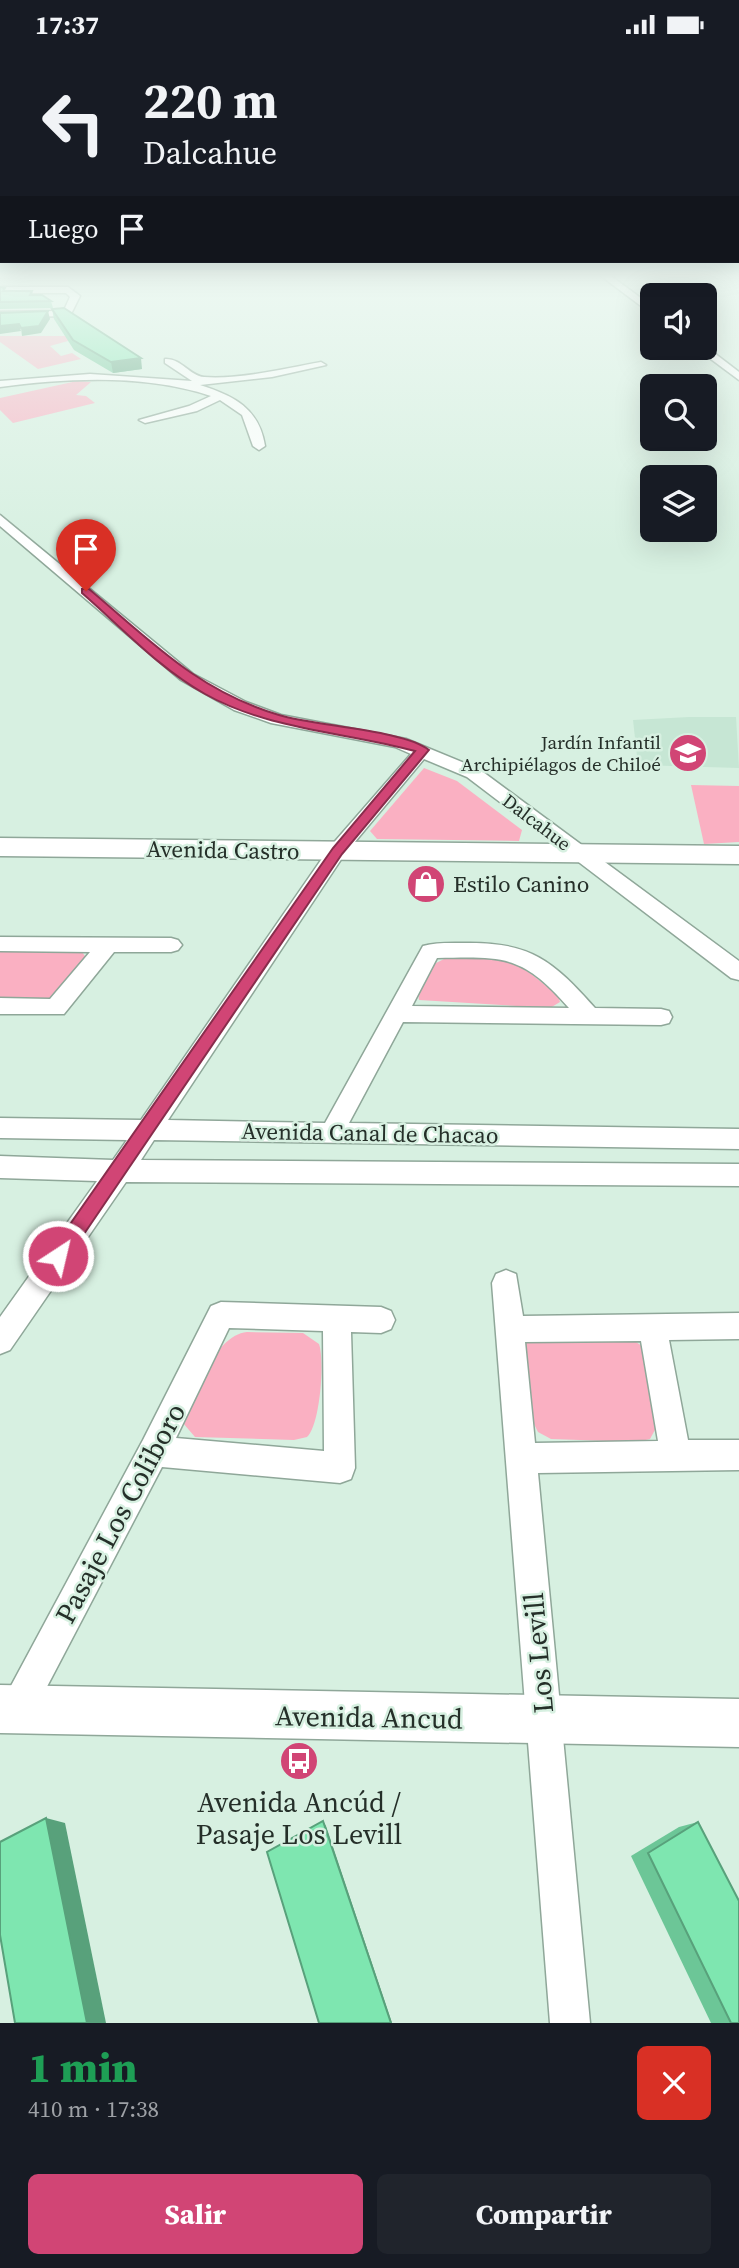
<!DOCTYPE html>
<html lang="es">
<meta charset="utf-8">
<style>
body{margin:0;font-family:"Source Serif 4",serif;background:#20242c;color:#f1f3f6;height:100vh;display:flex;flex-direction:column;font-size:26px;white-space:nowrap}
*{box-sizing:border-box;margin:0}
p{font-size:23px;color:#9ea1a6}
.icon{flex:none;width:38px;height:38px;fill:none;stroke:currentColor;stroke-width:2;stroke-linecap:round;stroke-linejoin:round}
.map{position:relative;height:1974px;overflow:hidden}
.details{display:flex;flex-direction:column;background:#171b24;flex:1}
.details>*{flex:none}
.top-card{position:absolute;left:0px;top:0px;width:740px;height:214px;box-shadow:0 7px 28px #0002;background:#171b24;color:#f1f3f6;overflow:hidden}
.tools{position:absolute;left:640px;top:234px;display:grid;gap:14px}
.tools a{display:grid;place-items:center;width:77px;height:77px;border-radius:10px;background:#171b24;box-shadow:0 7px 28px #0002;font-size:35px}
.pin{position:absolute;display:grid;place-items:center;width:60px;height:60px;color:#fff;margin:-72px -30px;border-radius:50% 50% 50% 0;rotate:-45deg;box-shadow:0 0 7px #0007}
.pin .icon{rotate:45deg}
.me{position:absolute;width:77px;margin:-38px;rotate:35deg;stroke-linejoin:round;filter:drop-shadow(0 0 5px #0008)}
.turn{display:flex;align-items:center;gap:24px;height:147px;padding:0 28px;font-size:32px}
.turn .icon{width:91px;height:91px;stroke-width:2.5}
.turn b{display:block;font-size:49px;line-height:60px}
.then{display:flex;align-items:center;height:66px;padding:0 28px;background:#0003;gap:14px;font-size:26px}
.round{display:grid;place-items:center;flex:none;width:74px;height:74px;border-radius:10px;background:#20242c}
.head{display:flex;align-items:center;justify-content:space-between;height:119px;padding:0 28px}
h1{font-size:42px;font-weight:800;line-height:52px;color:#1e9e55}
.cta{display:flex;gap:14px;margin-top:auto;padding:14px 28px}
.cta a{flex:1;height:80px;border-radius:10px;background:#d14575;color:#fff;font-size:28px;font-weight:800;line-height:80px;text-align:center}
.cta a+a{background:#20242c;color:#f1f3f6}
.status{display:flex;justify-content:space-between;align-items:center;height:49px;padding:0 35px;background:#171b24;direction:ltr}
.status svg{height:19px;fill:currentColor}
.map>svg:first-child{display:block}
</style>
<div class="status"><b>17:37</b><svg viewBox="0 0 49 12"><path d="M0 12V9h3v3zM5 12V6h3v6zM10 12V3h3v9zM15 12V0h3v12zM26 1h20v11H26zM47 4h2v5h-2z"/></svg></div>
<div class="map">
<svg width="739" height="1974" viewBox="0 0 739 1974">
<rect width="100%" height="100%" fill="#d7f0e1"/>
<path fill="#c6e6d4" d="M689,668H736L739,719L638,716L633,671Z"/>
<g fill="#fab0c2">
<path d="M0,287H86L50,297L61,307L72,304L81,310L38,320L0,293Z"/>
<path d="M77,332L91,333L76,346L86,347L95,354L13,374L0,361V349Z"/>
<path d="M424,719L457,732L522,781L519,792L377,790L370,782Z"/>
<path d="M691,736L739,737V793L704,795Z"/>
<path d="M0,901L82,903L87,910L51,950H0Z"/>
<path d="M448,908C510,910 511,906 558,947L560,953L550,959L419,951L418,944L434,915Z"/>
<path d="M247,1283L303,1284L319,1295C325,1311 320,1377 307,1388L294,1391L195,1388L183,1374C197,1345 213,1287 247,1283Z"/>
<path d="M630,1289L642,1297L656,1379L650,1390L637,1393L551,1390L538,1383L531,1369L525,1296L528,1291Z"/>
</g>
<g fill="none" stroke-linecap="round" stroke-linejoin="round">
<defs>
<g id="street">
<path d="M601,227H611L653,258V266Z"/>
<path d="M0,238H68L80,247L72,263L63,267L0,269V263L58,262L65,259L70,248L66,244H0Z"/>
<path d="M705,297L739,323V331L696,299Z"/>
<path d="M165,310C181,309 190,327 204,328C237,331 288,319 321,313L326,316L272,328L200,336C234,347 259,359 265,397L259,401L253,397L242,366L220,351L197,362L145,374L139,371L189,357L211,347C144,325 69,329 0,338V332L90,325L192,332L165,314Z"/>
<path d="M0,466L193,625L246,653L281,666L406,690L479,720L739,912V931L731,929L467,728L424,710L344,806L168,1071L325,1074L423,897C436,893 452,894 466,894C531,893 553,912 595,959L661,960L669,962L672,968L669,974L661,976L403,973L349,1074L739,1080V1100L154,1091L141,1111L739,1115V1137L126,1133L10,1301L0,1305V1268L97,1132L0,1129V1107L113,1111L127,1091L0,1089V1069L141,1071L330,798L411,705L395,698L271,674L234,661L181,631L0,477ZM437,909C504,908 522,905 569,959L412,957Z"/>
<path d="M0,888L171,889L178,891L182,896L178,901L171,903H114L64,965H0V949L50,950L90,903L0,902Z"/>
<path d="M506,1221L516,1225L523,1267L739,1264V1290L669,1291L688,1391H739V1421L538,1424L590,1974H550L492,1234L496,1225ZM641,1292L658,1392L535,1394L525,1293Z"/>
<path d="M221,1253L381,1258L391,1262L395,1271L391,1280L381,1284L351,1283L355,1419L351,1430L340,1434L162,1418L29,1672L17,1678L5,1672L0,1661L5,1648L143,1391L211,1257ZM229,1279L323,1282L324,1402L176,1389Z"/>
</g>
<g id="secondary">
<path d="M0,789L739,797V815L0,807Z"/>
<path d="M0,1636L739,1650V1698L0,1684Z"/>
</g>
</defs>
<use href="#street" stroke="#8fa799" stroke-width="3"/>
<use href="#secondary" stroke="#8fa799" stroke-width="3"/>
<use href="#street" fill="#fff" fill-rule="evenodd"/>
<use href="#secondary" fill="#fff" fill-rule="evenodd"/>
</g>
<g fill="#6cc697">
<path d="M0,238L5,239V242H32L33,246L51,252L53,259L0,260Z"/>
<path d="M52,260L142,320L113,324L74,301L54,270Z"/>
<path d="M698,1773L739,1974H711L631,1807L679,1778Z"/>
</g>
<g fill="#58a17b">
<path d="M48,262L50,270L41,284L22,287L21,279Z"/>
<path d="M19,275L21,282L0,285V277Z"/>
<path d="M141,309L142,320L113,324L111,313Z"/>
<path d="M46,1769L65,1774L106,1974H87Z"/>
<path d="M323,1772L326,1777L392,1974H391Z"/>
</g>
<g fill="#7ee6b0" stroke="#58a17b" stroke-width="2">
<path d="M0,238L5,239L3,242H32L30,246H42L51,252L0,253Z"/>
<path d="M64,259L141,309L111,313L73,291L52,260Z"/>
<path d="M48,262L39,277L21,279L19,275L0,277V264Z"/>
<path d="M46,1769L87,1974H15L0,1886V1793Z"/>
<path d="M323,1772L391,1974H319L267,1803Z"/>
<path d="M698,1773L739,1852V1974H731L648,1804Z"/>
</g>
<linearGradient id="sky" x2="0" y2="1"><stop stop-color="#61aeb9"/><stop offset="0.45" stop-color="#edf8f2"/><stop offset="1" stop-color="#edf8f2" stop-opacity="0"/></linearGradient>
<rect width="739" height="503" fill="url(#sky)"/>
<path fill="#d14575" stroke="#882d4c" stroke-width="2" d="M82,540H89C152,593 198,642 279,666C314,677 405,681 429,701L342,805L65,1213L58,1215L52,1213L49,1207L52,1201L333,799L415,702C346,683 269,681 205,645C160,620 121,578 82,544Z"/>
<defs>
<symbol id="school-disc" viewBox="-11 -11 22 22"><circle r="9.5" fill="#d14575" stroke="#d7f0e1"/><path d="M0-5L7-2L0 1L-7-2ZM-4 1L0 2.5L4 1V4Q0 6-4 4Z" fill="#fff"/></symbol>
<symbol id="shop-disc" viewBox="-11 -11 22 22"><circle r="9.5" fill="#d14575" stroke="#d7f0e1"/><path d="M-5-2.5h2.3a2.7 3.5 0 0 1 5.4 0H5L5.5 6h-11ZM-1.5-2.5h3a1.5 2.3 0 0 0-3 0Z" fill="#fff"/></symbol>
<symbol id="bus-disc" viewBox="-11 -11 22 22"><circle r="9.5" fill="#d14575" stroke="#d7f0e1"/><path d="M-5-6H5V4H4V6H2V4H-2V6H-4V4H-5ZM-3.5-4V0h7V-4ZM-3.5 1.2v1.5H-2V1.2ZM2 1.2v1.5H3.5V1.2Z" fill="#fff"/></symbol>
</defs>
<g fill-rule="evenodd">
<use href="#school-disc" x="666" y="682" width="44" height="44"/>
<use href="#shop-disc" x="404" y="813" width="44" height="44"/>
<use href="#bus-disc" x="277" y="1690" width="44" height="44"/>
</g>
<g text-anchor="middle" stroke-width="5" stroke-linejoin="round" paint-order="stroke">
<g font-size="19" fill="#252f29" stroke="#d7f0e1" text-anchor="end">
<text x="661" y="700">Jardín Infantil<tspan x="661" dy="22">Archipiélagos de Chiloé</tspan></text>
</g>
<g font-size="19" fill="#252f29" stroke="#d7f0e1">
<text transform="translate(537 773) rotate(37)" y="7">Dalcahue</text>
</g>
<g font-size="23" fill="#252f29" stroke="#d7f0e1">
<text transform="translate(223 801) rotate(1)" y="8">Avenida Castro</text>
<text transform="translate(370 1084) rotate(1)" y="8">Avenida Canal de Chacao</text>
</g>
<g font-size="23" fill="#252f29" stroke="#d7f0e1" text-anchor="start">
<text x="453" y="843">Estilo Canino</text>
</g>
<g font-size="28" fill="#252f29" stroke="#d7f0e1">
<text transform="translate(120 1464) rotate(-62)" y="10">Pasaje Los Coliboro</text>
<text transform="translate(538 1604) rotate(-95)" y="10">Los Levill</text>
<text transform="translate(369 1668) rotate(1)" y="10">Avenida Ancud</text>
</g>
<g font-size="28" fill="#252f29" stroke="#d7f0e1">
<text x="299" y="1763">Avenida Ancúd /<tspan x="299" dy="32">Pasaje Los Levill</tspan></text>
</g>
</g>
</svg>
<div class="tools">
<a><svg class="icon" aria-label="sound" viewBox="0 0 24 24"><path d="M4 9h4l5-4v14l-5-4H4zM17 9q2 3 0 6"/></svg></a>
<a><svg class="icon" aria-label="search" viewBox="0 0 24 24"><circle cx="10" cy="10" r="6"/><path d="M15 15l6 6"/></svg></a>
<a><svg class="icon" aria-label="layers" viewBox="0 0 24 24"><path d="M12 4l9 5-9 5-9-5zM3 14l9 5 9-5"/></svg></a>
</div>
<div class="pin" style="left:86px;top:542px;background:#d93025"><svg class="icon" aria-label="arrive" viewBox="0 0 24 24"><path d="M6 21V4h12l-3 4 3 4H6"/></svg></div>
<svg class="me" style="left:58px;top:1207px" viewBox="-20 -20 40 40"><circle r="17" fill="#d14575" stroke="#fff" stroke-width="3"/><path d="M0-11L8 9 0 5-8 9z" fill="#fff"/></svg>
<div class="top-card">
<div class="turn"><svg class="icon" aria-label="left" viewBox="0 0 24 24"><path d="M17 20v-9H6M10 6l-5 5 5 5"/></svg><div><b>220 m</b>Dalcahue</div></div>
<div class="then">Luego<svg class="icon" aria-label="arrive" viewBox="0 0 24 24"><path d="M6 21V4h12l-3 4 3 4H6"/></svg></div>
</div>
</div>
<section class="details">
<div class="head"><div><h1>1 min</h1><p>410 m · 17:38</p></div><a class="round" style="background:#d93025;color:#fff"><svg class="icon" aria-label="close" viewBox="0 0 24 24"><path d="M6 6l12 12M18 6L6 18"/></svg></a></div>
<div class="cta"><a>Salir</a><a>Compartir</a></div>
</section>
